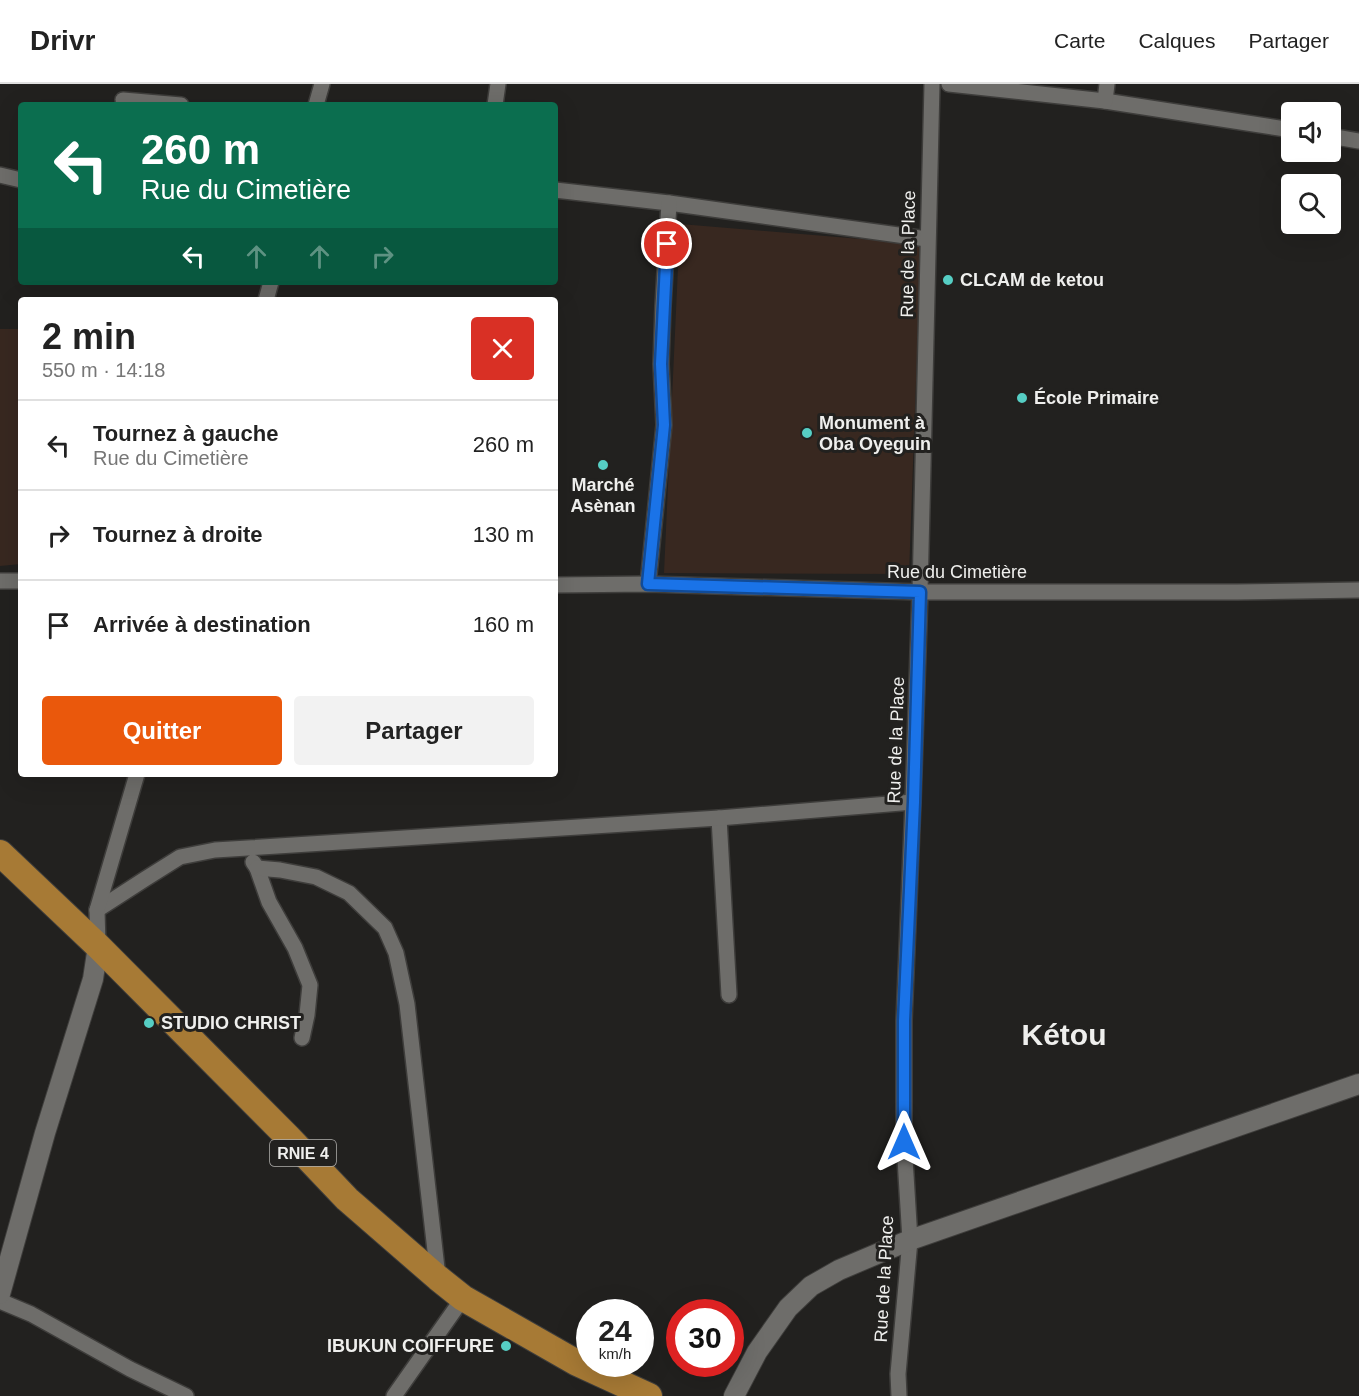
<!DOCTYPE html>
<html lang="fr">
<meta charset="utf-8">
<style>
body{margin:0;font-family:Arial,sans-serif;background:#f2f2f2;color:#222;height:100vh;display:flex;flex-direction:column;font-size:22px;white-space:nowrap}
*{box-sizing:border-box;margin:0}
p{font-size:20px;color:#767676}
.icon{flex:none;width:33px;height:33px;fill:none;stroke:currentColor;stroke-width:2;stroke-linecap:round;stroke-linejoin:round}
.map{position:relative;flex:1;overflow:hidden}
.drawer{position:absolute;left:18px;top:213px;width:540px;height:480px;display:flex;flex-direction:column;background:#fff;border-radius:6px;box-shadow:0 6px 24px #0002}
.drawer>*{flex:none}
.banner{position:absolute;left:18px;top:18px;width:540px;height:183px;border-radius:6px;box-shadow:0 6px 24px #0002;background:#0b6e4f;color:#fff;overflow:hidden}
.controls{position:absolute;left:1281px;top:18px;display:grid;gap:12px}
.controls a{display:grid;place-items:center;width:60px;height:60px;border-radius:6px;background:#fff;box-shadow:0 6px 24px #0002;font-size:30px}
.speed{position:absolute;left:576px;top:1215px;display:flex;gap:12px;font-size:30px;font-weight:700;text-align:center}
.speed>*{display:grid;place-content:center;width:78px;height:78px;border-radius:50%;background:#fff;box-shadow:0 6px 24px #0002;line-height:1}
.speed small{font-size:15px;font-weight:400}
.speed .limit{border:9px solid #d22;background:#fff;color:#111}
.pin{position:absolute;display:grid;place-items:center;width:51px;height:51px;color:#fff;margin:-26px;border:3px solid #fff;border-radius:50%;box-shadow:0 2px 6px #0007}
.me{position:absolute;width:66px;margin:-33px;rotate:0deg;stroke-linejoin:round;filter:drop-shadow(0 0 4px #0008)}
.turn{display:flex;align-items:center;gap:21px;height:126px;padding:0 24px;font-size:27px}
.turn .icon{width:78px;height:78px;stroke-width:2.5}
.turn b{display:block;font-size:42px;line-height:51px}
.lanes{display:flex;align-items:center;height:57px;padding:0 24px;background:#0003;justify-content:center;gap:30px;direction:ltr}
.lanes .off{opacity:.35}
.round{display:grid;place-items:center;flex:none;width:63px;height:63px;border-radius:6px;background:#f2f2f2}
.overview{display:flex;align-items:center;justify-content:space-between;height:102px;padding:0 24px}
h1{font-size:36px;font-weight:700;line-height:45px}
.cta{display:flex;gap:12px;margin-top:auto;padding:12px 24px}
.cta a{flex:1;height:69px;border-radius:6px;background:#ea580c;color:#fff;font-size:24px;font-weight:700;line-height:69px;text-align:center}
.cta a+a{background:#f2f2f2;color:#222}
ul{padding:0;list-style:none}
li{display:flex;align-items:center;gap:18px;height:90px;padding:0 24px;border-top:2px solid #e0e0e0}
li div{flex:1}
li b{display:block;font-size:22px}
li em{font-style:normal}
header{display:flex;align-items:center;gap:36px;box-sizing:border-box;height:84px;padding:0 30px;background:#fff;border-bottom:2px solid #e0e0e0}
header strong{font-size:28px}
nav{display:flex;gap:33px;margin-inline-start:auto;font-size:21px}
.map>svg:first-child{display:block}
</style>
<header>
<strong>Drivr</strong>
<nav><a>Carte</a><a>Calques</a><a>Partager</a></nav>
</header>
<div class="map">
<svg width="1359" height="1312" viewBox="0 0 1359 1312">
<rect width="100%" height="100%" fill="#22211f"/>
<g fill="#382820">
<path d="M680,140L921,160L909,490L664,489Z"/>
<path d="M0,245H21V480L0,482Z"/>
</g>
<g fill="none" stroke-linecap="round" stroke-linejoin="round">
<defs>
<g id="minor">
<path d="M949,0L1105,17L1292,46"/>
<path d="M123,16L181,21"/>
<path d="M1105,17L1107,0"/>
<path d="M316,21L322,0"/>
<path d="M495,21L498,0"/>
<path d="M1330,52L1359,57"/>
<path d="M0,91L21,96"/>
<path d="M555,106L669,119L927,155"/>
<path d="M266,216L271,198"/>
<path d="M0,497H21"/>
<path d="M648,500L664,341L661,280L663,222L669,119"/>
<path d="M555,501L648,500L920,508H1237L1359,506"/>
<path d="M719,734L729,911"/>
<path d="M253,778L257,784L269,818L295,864L310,901L307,931L302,954"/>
<path d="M257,784L280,786L316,793L349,809L385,844L396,869L407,920L438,1193"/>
<path d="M97,826L145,795L180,773L215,766L719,734L913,718"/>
<path d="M98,862L97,826L137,690"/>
<path d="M0,1217L31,1230L130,1285L186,1312"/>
<path d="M394,1312L463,1214"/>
<path d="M899,1312L898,1290L910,1156L904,1058V937L913,718L920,508L932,0"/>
</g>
<g id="tertiary">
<path d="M0,1210L45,1049L93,895L98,862"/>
<path d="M734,1312L757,1268L788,1224L811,1202L839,1186L910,1156L1359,1000"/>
</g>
<path id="primary" d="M0,769L98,862L288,1053L347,1115L438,1194L463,1214L577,1279L649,1312"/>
</defs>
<use href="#minor" stroke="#3e3d3b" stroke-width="18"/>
<use href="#tertiary" stroke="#3e3d3b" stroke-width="22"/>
<use href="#primary" stroke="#3e3d3b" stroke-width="28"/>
<use href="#minor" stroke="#6e6d6a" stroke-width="15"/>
<use href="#tertiary" stroke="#6e6d6a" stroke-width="20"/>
<use href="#primary" stroke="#a77a35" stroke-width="26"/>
</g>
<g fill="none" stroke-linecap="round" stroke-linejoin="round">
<defs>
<path id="route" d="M667,160L661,280L664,341L648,500L920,508L914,718L904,937V1058"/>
</defs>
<use href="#route" stroke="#114b97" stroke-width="15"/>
<use href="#route" stroke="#1a73e8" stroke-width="10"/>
</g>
<g fill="#56cec4" stroke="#22211f" stroke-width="2">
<circle cx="948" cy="196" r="6"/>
<circle cx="1022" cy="314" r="6"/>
<circle cx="807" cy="349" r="6"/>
<circle cx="603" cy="381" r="6"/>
<circle cx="149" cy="939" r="6"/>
<circle cx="506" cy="1262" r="6"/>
</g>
<g text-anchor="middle" stroke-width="6" stroke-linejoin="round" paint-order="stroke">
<rect fill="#22211f" stroke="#b2b1af" stroke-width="1.5" x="270" y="1056" width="66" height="26" rx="4.5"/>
<g font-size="16" font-weight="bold" fill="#efefed">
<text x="303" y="1075">RNIE 4</text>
</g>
<g font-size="18" fill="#efefed" stroke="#22211f">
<text transform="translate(908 170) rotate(-89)" y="6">Rue de la Place</text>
<text x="957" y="494">Rue du Cimetière</text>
<text transform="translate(896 656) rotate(-88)" y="6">Rue de la Place</text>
<text transform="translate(884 1195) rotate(-87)" y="6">Rue de la Place</text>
</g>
<g font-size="18" font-weight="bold" fill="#efefed" stroke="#22211f" text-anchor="start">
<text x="960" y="202">CLCAM de ketou</text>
<text x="1034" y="320">École Primaire</text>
<text x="819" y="345">Monument à<tspan x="819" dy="21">Oba Oyeguin</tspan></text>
<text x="603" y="407" text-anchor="middle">Marché<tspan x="603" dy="21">Asènan</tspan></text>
<text x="161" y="945">STUDIO CHRIST</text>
<text x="494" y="1268" text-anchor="end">IBUKUN COIFFURE</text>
</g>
<g font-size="30" font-weight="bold" fill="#efefed" stroke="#22211f">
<text x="1064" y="961">Kétou</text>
</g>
</g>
</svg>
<div class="controls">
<a><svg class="icon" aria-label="sound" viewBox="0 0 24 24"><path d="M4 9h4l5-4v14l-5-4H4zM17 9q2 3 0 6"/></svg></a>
<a><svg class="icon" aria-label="search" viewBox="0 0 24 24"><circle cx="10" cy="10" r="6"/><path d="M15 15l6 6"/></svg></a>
</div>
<div class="speed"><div>24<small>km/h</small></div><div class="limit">30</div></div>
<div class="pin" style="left:667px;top:160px;background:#d93025"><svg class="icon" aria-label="arrive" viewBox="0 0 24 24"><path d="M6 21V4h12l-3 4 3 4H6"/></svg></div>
<svg class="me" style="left:904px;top:1058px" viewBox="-20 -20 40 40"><path d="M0-17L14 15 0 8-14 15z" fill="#1a73e8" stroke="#fff" stroke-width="4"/></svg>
<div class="banner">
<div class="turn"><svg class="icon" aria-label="left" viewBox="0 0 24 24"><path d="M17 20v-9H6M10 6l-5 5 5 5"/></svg><div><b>260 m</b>Rue du Cimetière</div></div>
<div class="lanes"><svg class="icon" aria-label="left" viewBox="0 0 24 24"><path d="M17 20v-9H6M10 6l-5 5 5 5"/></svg><svg class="icon off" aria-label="ahead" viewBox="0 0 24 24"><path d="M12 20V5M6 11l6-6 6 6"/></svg><svg class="icon off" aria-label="ahead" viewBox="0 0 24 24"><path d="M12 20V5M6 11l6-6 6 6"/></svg><svg class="icon off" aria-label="right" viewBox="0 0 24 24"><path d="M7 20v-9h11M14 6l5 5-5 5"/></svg></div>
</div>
<section class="drawer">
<div class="overview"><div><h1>2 min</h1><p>550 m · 14:18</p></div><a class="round" style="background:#d93025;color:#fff"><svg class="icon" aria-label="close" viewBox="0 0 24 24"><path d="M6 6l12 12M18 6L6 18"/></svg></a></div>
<ul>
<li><svg class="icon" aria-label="left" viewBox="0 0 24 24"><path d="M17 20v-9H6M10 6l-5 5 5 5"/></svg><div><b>Tournez à gauche</b><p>Rue du Cimetière</p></div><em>260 m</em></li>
<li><svg class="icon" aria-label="right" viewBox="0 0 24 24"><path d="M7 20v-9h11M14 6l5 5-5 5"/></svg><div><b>Tournez à droite</b></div><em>130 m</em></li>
<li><svg class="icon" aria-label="arrive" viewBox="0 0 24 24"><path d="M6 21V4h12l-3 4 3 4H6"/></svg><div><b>Arrivée à destination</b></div><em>160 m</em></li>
</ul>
<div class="cta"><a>Quitter</a><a>Partager</a></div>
</section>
</div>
